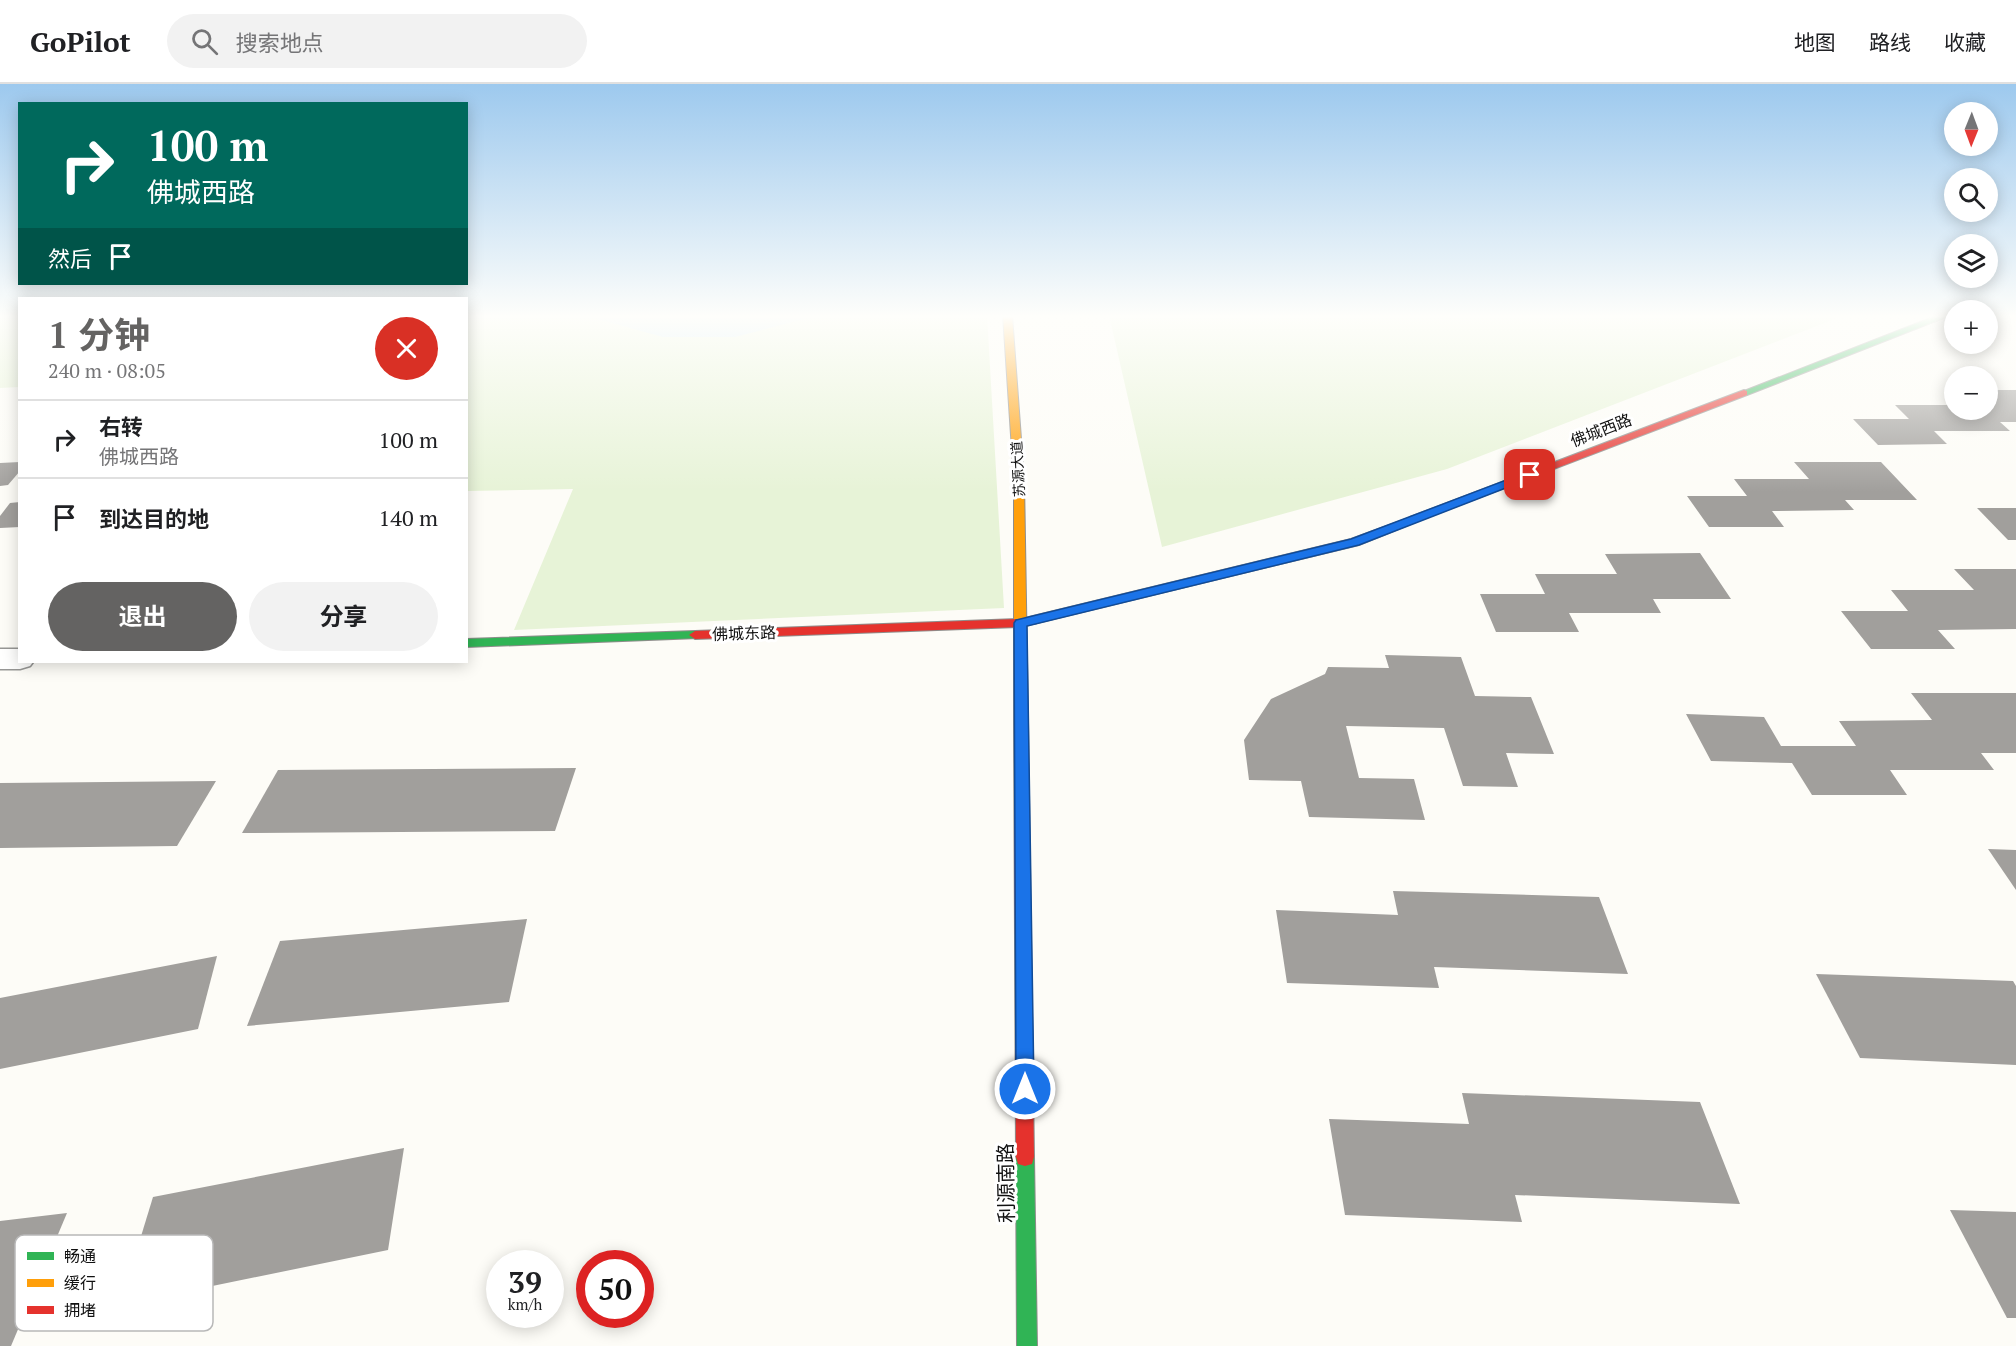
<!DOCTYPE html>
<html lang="zh">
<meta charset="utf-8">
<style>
body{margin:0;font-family:"PT Serif","Noto Sans SC",serif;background:#f2f2f2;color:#202124;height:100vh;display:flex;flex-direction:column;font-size:22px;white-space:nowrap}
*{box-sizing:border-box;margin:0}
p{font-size:20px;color:#757577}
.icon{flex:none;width:33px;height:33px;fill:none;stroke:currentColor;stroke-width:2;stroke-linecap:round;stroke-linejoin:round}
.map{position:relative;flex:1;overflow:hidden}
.side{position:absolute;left:18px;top:213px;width:450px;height:366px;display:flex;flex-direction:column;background:#fff;border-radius:0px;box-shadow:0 3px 15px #0003}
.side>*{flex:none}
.top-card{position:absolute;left:18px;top:18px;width:450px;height:183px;border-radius:0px;box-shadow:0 3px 15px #0003;background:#00695c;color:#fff;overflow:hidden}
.needle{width:39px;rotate:181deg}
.buttons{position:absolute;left:1944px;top:18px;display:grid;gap:12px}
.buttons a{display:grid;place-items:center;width:54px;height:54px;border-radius:50%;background:#fff;box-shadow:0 3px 15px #0003;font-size:30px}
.speed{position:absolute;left:486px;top:1166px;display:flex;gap:12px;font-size:30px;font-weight:700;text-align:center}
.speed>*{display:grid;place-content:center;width:78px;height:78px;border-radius:50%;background:#fff;box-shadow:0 3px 15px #0003;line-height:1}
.speed small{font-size:15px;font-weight:400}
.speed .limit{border:9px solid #d22;background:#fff;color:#111}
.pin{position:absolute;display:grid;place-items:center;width:51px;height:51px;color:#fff;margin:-26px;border-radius:12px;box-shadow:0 3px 9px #0006}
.me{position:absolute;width:66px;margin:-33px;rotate:0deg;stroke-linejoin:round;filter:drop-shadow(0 0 4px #0008)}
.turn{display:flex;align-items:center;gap:21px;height:126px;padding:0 30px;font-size:27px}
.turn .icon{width:78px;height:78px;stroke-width:2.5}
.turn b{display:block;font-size:42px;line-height:51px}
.then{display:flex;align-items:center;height:57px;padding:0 30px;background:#0003;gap:12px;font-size:22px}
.round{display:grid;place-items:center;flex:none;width:63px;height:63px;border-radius:32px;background:#f2f2f2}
.overview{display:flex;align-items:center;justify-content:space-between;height:102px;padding:0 30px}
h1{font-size:36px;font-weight:700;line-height:45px;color:#646362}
.button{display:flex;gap:12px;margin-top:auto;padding:12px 30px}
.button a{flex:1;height:69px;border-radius:36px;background:#646362;color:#fff;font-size:24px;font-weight:700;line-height:69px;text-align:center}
.button a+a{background:#f2f2f2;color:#202124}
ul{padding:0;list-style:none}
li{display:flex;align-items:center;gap:18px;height:78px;padding:0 30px;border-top:2px solid #e0e0e0}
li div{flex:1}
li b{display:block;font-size:22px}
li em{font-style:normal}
header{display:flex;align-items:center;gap:36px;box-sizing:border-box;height:84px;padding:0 30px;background:#fff;border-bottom:2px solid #e0e0e0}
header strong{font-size:28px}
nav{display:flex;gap:33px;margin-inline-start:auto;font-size:21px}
.search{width:420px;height:54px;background:#f2f2f2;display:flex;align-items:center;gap:15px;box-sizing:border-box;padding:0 21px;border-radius:33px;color:#757577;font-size:22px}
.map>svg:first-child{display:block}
</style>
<header>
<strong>GoPilot</strong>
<div class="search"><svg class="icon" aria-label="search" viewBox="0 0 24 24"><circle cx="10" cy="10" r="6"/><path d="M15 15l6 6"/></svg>搜索地点</div>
<nav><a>地图</a><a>路线</a><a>收藏</a></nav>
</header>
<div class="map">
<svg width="2016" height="1262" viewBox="0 0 2016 1262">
<rect width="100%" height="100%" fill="#fdfcf7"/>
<g fill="#e7f3d7">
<path d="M0,231H19V303L0,304Z"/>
<path d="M466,231H987L1004,524L514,546L573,405L467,407Z"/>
<path d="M1109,231H1845L1447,385L1162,463Z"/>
</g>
<path fill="#cde8f7" d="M583,231H819L735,253H663Z"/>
<g fill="#a19f9c">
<path d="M1988,306H2016V338H2000L2010,347H1934L1947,360L1878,361L1853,335H1909L1895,321H1954V326H1988Z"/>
<path d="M20,378V387L8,401L0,402V379Z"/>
<path d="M1794,378H1881L1917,416H1845L1854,426L1772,427L1784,443H1709L1687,412H1747L1734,395H1809Z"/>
<path d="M20,418V443L0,444V432L10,419Z"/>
<path d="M1977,424H2016V456H2008Z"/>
<path d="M1700,469L1731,515H1653L1661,529H1569L1579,548H1496L1480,510H1545L1535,490H1617L1605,470Z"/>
<path d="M1954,485H2016V545L1938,546L1955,565H1871L1841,527H1908L1891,506H1974Z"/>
<path d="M1385,571L1461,573L1475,612L1531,613L1554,670L1506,669L1518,703L1463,702L1444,644L1346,642L1359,694L1414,695L1425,736L1309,733L1301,697L1249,696L1244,656L1271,615L1325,590L1328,583L1389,584Z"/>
<path d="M1911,609H2016V669H1981L1994,686H1890L1907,711H1812L1792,679L1711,677L1686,630L1764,633L1781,662H1856L1839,637L1932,636Z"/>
<path d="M576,684L555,747L242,749L278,686Z"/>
<path d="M216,697L177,762L0,764V699Z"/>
<path d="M1988,765L2016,766V806Z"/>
<path d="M1393,807L1599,813L1628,890L1434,883L1439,904L1287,899L1276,826L1398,831Z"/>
<path d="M527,835L509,918L247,942L280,857Z"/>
<path d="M217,872L198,945L0,985V914Z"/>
<path d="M1816,890L2013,897L2016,902V981L1860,974Z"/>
<path d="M1462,1009L1700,1018L1740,1120L1515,1111L1522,1138L1345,1131L1329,1035L1469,1040Z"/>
<path d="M404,1064L388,1166L120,1221L153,1113Z"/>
<path d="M1950,1126L2016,1128V1234H2007Z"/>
<path d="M67,1129L11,1262H0V1137Z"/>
</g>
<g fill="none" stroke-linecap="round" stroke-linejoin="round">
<defs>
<path id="street" d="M0,565H20V578H33L30,582L20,585H0Z"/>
<g id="fast">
<path d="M1938,231H1951L1747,311L1739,309Z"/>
<path d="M695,547L701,551L699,554L466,563V555Z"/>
<path d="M1025,1064L1032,1066L1034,1073L1037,1262H1017L1016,1073L1018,1066Z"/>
</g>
<g id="slow">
<path d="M1003,231H1012L1024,396L1028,638L1021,643L1014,638V396Z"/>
<path d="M1414,432L1418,433V437L1359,461L1033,540L1027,536L1033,532L1351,455Z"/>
</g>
<g id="jam">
<path d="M1744,306L1747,307V311L1418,437L1414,438L1408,435L1410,433Z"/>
<path d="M1033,532L1037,533L1039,536L1037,539L1021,543L695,555L689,551L695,547L1021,535Z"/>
<path d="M1021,633L1028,638L1034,1073L1032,1080L1025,1082L1018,1080L1016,1073L1014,638Z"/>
</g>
</defs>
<use href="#street" stroke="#979795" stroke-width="3"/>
<use href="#fast" stroke="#8e8d8b" stroke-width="2"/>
<use href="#slow" stroke="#8e8d8b" stroke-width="2"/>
<use href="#jam" stroke="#8e8d8b" stroke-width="2"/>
<use href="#street" fill="#fffffe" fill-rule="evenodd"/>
<use href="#fast" fill="#30b455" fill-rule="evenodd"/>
<use href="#slow" fill="#ff9f0a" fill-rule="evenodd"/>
<use href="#jam" fill="#e5322d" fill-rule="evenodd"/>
</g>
<linearGradient id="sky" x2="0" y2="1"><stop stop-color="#9dc9ee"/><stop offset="0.57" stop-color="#fefefb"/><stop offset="1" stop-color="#fefefb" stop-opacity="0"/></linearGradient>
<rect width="2016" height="408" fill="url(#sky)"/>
<path fill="#1a73e8" stroke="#114b97" stroke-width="1.5" d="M1530,387L1535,391L1534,393L1359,461L1027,542L1034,1005L1031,1012L1025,1014L1018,1012L1016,1005L1014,539L1016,536L1351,455Z"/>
<g text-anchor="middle" stroke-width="6" stroke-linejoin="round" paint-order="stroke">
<g font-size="14" fill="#111" stroke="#fff">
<text transform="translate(1018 385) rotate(-93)" y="5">苏源大道</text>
</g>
<g font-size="16" fill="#111" stroke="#fff">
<text transform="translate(1601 346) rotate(-21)" y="6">佛城西路</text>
<text transform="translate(744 549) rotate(-2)" y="6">佛城东路</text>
</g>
<g font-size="20" fill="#111" stroke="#fff">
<text transform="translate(1006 1099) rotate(-91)" y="7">利源南路</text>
</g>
</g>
<rect x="15" y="1151" width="198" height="96" rx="9" fill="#fff" stroke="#b8b8b8" stroke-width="1.5"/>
<rect x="27" y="1168" width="27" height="8" fill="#30b455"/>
<rect x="27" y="1195" width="27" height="8" fill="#ff9f0a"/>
<rect x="27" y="1222" width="27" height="8" fill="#e5322d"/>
<g font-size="16" fill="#111">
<text x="64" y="1178">畅通</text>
<text x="64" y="1205">缓行</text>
<text x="64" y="1232">拥堵</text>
</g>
</svg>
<div class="buttons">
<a><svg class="needle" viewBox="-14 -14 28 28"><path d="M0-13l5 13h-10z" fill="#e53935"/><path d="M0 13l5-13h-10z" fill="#757577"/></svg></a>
<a><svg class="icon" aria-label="search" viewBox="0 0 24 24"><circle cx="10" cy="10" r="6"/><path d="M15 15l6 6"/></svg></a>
<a><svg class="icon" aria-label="layers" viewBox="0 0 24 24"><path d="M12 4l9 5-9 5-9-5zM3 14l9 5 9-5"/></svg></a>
<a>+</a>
<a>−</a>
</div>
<div class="speed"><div>39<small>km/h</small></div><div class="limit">50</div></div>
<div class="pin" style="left:1530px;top:391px;background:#d93025"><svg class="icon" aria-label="arrive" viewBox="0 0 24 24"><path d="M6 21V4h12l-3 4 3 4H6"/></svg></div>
<svg class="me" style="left:1025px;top:1005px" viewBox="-20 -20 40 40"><circle r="17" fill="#1a73e8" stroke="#fff" stroke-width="3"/><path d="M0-11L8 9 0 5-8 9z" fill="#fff"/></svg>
<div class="top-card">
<div class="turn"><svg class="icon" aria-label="right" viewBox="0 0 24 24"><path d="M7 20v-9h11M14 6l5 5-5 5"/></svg><div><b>100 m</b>佛城西路</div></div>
<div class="then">然后<svg class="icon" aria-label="arrive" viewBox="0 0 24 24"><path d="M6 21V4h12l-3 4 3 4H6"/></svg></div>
</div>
<section class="side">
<div class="overview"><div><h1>1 分钟</h1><p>240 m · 08:05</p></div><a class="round" style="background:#d93025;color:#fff"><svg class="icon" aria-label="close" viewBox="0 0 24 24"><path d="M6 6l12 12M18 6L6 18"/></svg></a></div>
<ul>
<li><svg class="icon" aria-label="right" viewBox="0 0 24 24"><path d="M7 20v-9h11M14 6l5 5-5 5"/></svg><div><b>右转</b><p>佛城西路</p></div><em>100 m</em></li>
<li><svg class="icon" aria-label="arrive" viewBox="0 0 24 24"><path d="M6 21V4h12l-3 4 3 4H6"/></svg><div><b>到达目的地</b></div><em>140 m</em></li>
</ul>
<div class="button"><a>退出</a><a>分享</a></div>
</section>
</div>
